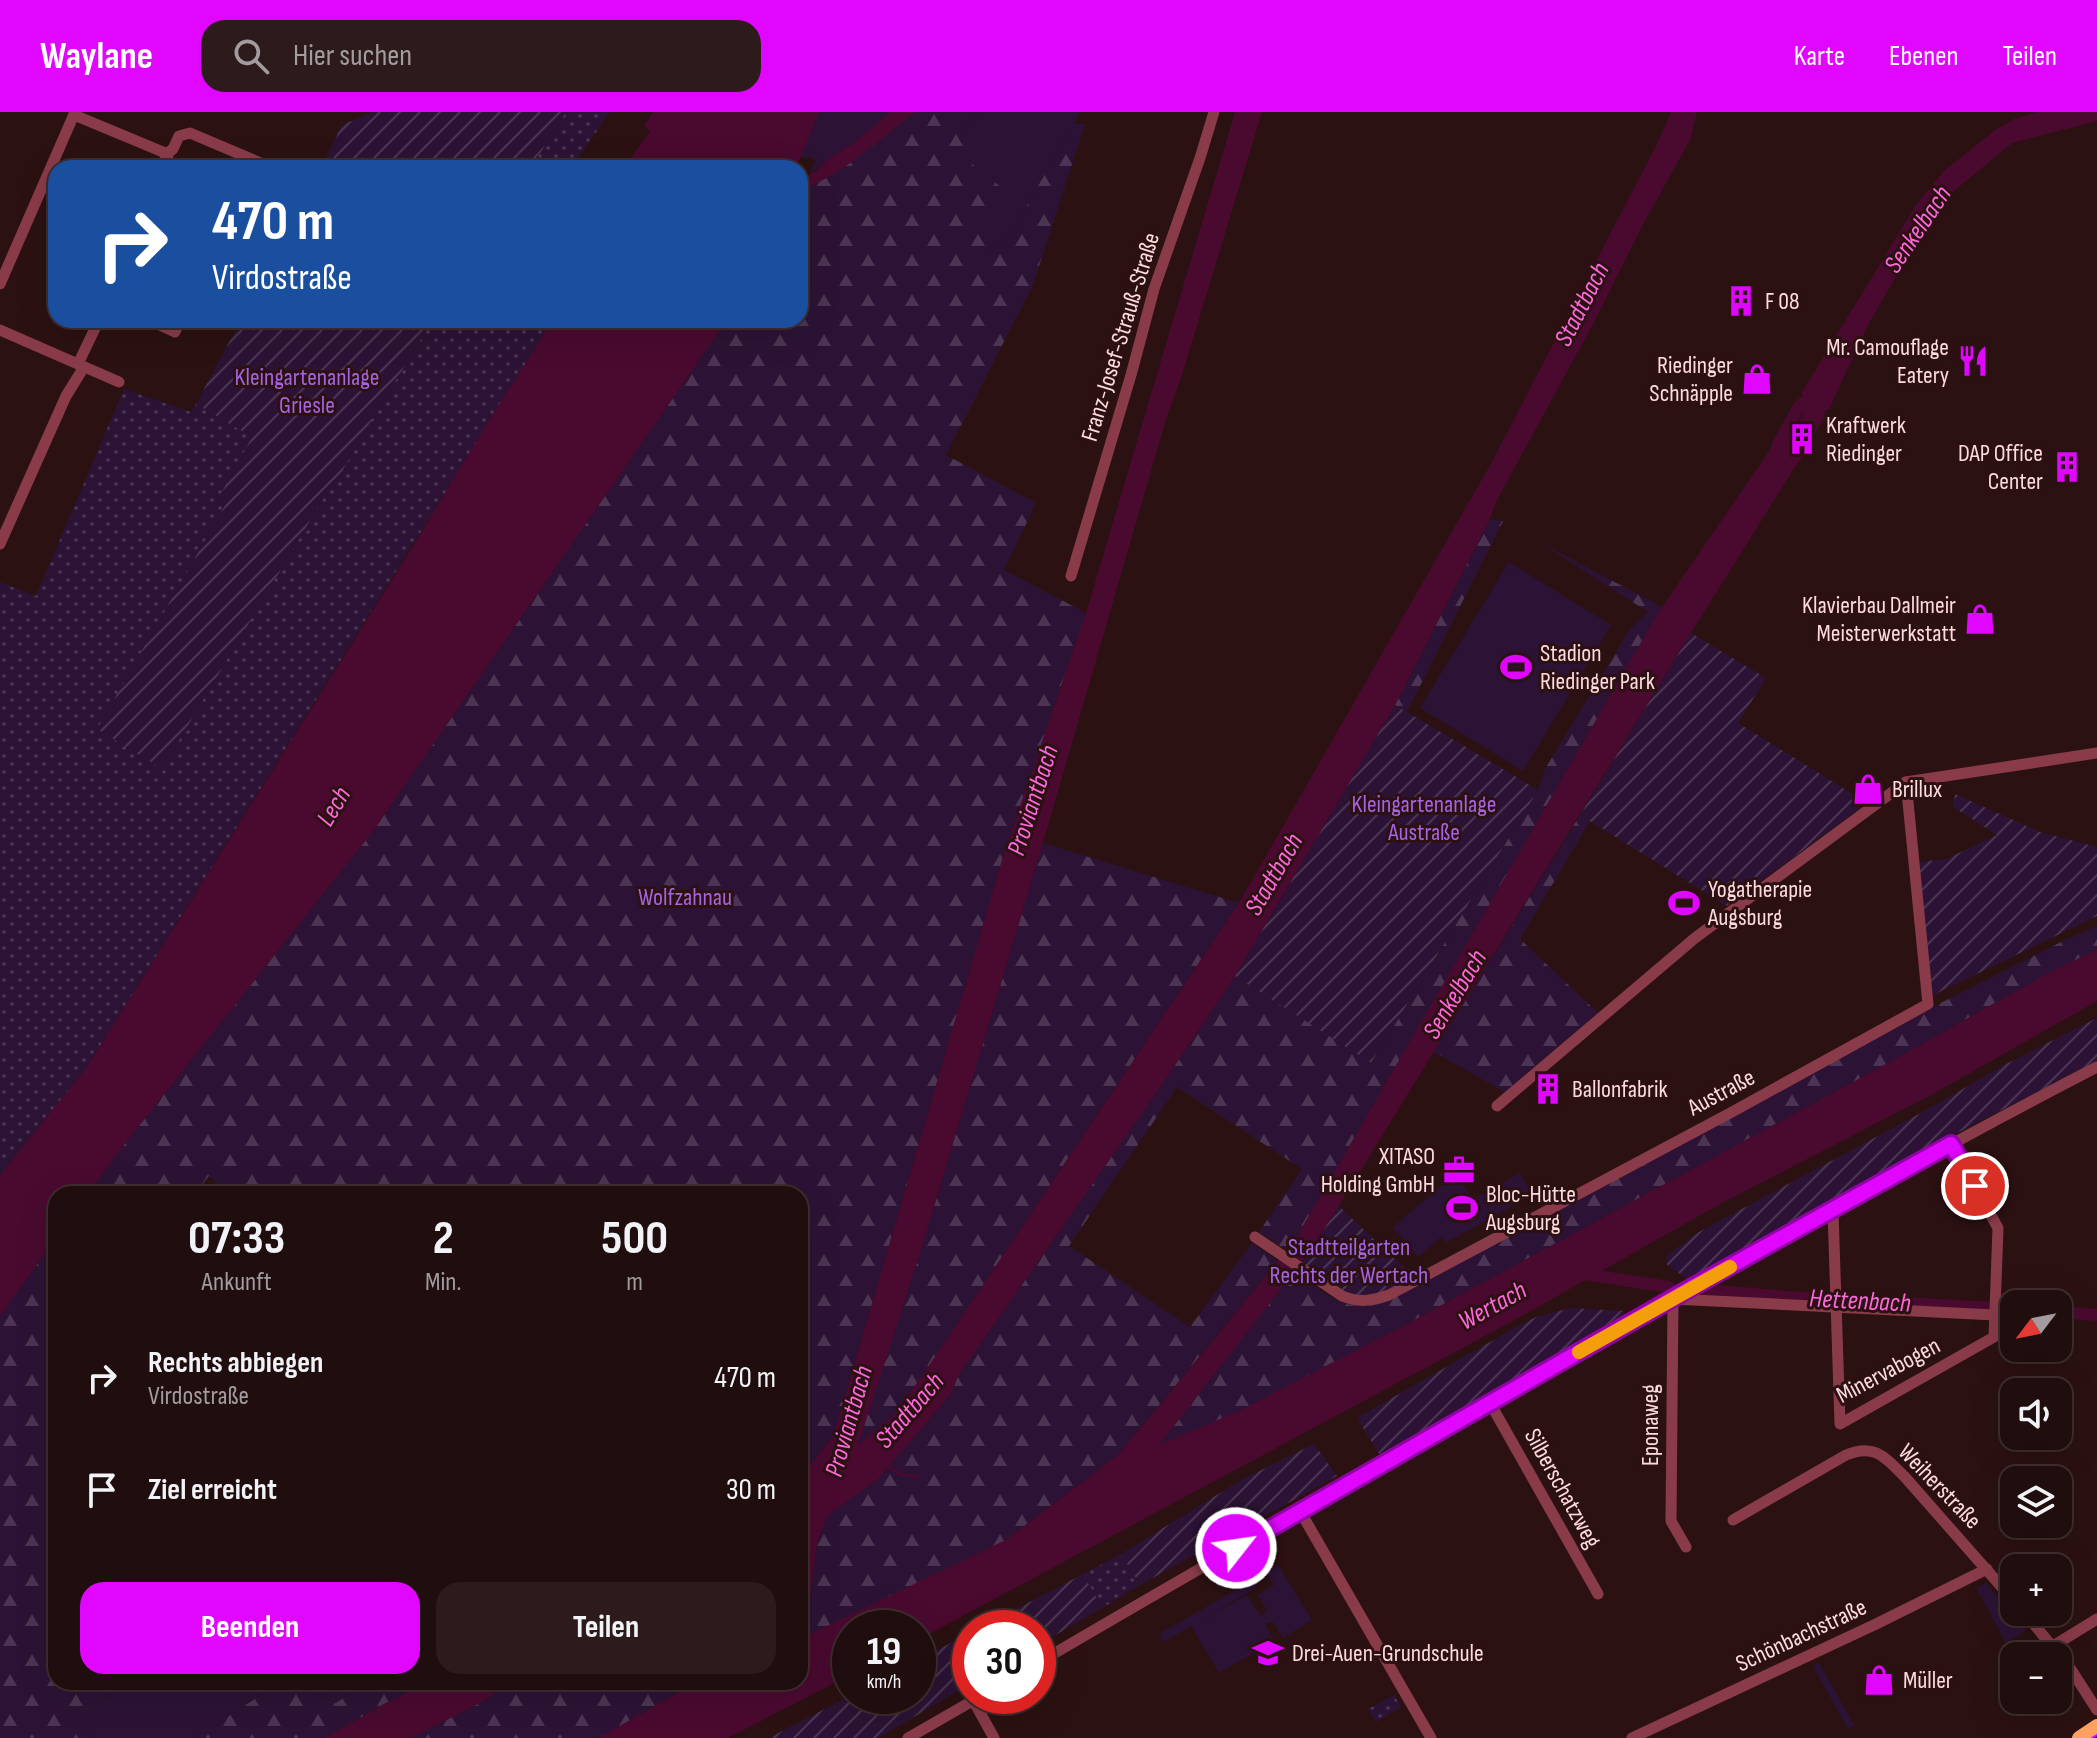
<!DOCTYPE html>
<html lang="de">
<meta charset="utf-8">
<style>
body{margin:0;font-family:"Sofia Sans Condensed",sans-serif;background:#2d1b1c;color:#f1f3f6;height:100vh;display:flex;flex-direction:column;font-size:30px;white-space:nowrap}
*{box-sizing:border-box;margin:0}
p{font-size:26px;color:#a29c9e}
.icon{flex:none;width:44px;height:44px;fill:none;stroke:currentColor;stroke-width:2;stroke-linecap:round;stroke-linejoin:round}
.map{position:relative;flex:1;overflow:hidden}
.side{position:absolute;left:48px;top:1074px;width:760px;height:504px;display:flex;flex-direction:column;background:#200d0e;border-radius:24px;box-shadow:0 8px 32px #0002,0 0 0 2px #3d2d2e}
.side>*{flex:none}
.guide{position:absolute;left:48px;top:48px;width:760px;height:168px;border-radius:24px;box-shadow:0 8px 32px #0002,0 0 0 2px #3d2d2e;background:#1a4fa0;color:#fff;overflow:hidden}
.needle{width:52px;rotate:238deg}
.tools{position:absolute;left:2000px;top:1178px;display:grid;gap:16px}
.tools a{display:grid;place-items:center;width:72px;height:72px;border-radius:16px;background:#200d0e;box-shadow:0 8px 32px #0002,0 0 0 2px #3d2d2e;font-size:40px}
.speed{position:absolute;left:832px;top:1498px;display:flex;gap:16px;font-size:40px;font-weight:700;text-align:center}
.speed>*{display:grid;place-content:center;width:104px;height:104px;border-radius:50%;background:#200d0e;box-shadow:0 8px 32px #0002,0 0 0 2px #3d2d2e;line-height:1}
.speed small{font-size:20px;font-weight:400}
.speed .limit{border:12px solid #d22;background:#fff;color:#111}
.pin{position:absolute;display:grid;place-items:center;width:68px;height:68px;color:#fff;margin:-34px;border:4px solid #fff;border-radius:50%;box-shadow:0 2px 8px #0007}
.me{position:absolute;width:88px;margin:-44px;rotate:60deg;stroke-linejoin:round;filter:drop-shadow(0 0 6px #0008)}
.turn{display:flex;align-items:center;gap:28px;height:168px;padding:0 32px;font-size:36px}
.turn .icon{width:104px;height:104px;stroke-width:2.5}
.turn b{display:block;font-size:56px;line-height:68px}
.eta{display:flex;justify-content:space-evenly;align-items:center;height:136px;text-align:center}
.eta b{font-size:48px;font-weight:700;line-height:56px}
.action{display:flex;gap:16px;margin-top:auto;padding:16px 32px}
.action a{flex:1;height:92px;border-radius:24px;background:#e006ff;color:#fff;font-size:32px;font-weight:700;line-height:92px;text-align:center}
.action a+a{background:#2d1b1c;color:#f1f3f6}
ul{padding:0;list-style:none}
li{display:flex;align-items:center;gap:24px;height:112px;padding:0 32px}
li div{flex:1}
li b{display:block;font-size:30px}
li em{font-style:normal}
header{display:flex;align-items:center;gap:48px;box-sizing:border-box;height:112px;padding:0 40px;background:#e006ff;color:#fff}
header strong{font-size:38px}
nav{display:flex;gap:44px;margin-inline-start:auto;font-size:28px}
.search{width:560px;height:72px;background:#2d1b1c;display:flex;align-items:center;gap:20px;box-sizing:border-box;padding:0 28px;border-radius:24px;color:#a29c9e;font-size:30px}
.map>svg:first-child{display:block}
</style>
<header>
<strong>Waylane</strong>
<div class="search"><svg class="icon" aria-label="search" viewBox="0 0 24 24"><circle cx="10" cy="10" r="6"/><path d="M15 15l6 6"/></svg>Hier suchen</div>
<nav><a>Karte</a><a>Ebenen</a><a>Teilen</a></nav>
</header>
<div class="map">
<svg width="2097" height="1626" viewBox="0 0 2097 1626">
<defs>
<pattern id="forest-firs" width="22" height="20" patternUnits="userSpaceOnUse" patternTransform="scale(2)"><rect width="22" height="20" fill="#2c1335"/><path d="M5 1l3.5 6h-7zM16 11l3.5 6h-7z" fill="#4c3552"/></pattern>
<pattern id="park-dots" width="8" height="8" patternUnits="userSpaceOnUse" patternTransform="scale(2)"><rect width="8" height="8" fill="#2c1335"/><path d="M2 2h.1M6 6h.1" fill="none" stroke="#4c3552" stroke-width="1.8" stroke-linecap="round"/></pattern>
<pattern id="garden-furrows" width="10" height="10" patternUnits="userSpaceOnUse" patternTransform="scale(2)"><rect width="10" height="10" fill="#2c1335"/><path d="M-1 1l2-2M0 10L10 0M9 11l2-2" fill="none" stroke="#4c3552"/></pattern>
</defs>
<rect width="100%" height="100%" fill="#2b1112"/>
<g fill="#2c1335">
<path d="M819,0H891L878,12L852,32L828,47L809,64L815,49L813,46L799,45Z"/>
<path d="M978,0H1079L1075,12L1029,89L1012,124L986,141L991,117L961,17Z"/>
<path d="M1509,450L1611,513L1523,659L1420,596Z"/>
<path d="M1520,1061L1532,1083L1446,1131L1441,1125L1418,1145L1393,1115L1454,1063L1474,1086Z"/>
<path d="M1278,1453L1312,1508L1283,1526L1273,1510L1265,1512L1274,1529L1219,1561L1191,1514L1164,1530L1159,1522L1253,1468L1257,1475L1204,1507L1247,1483L1261,1504L1267,1499L1258,1483L1274,1473L1266,1460Z"/>
<path d="M1986,1471L2026,1519L2006,1531L1976,1476Z"/>
<path d="M1819,1551L1854,1613L1848,1617L1813,1554Z"/>
<path d="M125,1570H281L195,1626H92L82,1610L115,1577Z"/>
<path d="M292,1570H367L336,1591Z"/>
</g>
<g fill="url(#forest-firs)">
<path d="M915,0H978L961,17L973,34L972,52L1002,76L987,140L1012,124L1029,89L1075,12H1085L1033,173L946,343L1036,391L1004,458L1086,501L1003,745L833,1325L808,1355L806,1366L800,1369V1082H228L209,1064L195,1082H88L123,1034L373,719L727,208H800V79C843,61 879,29 915,0Z"/>
<path d="M1490,407L1503,409L1407,600L1395,593Z"/>
<path d="M1539,430L1662,495L1295,1128L1286,1138L1259,1120L1302,1057L1177,975L1069,1134L1190,1215L1252,1131L1278,1149L1119,1342L1006,1428L806,1525L817,1430L827,1404L878,1367L951,1282L958,1264L1159,977L1235,864L1372,950L1538,678L1545,657L1630,517L1648,500Z"/>
<path d="M1580,703L1590,709L1520,827L1598,901L1505,980L1434,940Z"/>
<path d="M1043,731L1239,791L929,1254L896,1301L857,1335L921,1138Z"/>
<path d="M2097,814V838L2050,860L1888,951L1405,1213L1239,1299L1158,1334L1294,1160C1330,1183 1347,1206 1391,1187L1931,896L2061,830Z"/>
<path d="M56,1126V1570H125L115,1577L82,1610L92,1626H0V1204Z"/>
<path d="M281,1570H292L336,1591L367,1570H430L386,1591L325,1626H195Z"/>
<path d="M515,1570H697L599,1626H411L476,1593Z"/>
</g>
<g fill="url(#park-dots)">
<path d="M566,0H610L579,45L584,49L579,56H531Z"/>
<path d="M433,208H551L538,232L87,955L0,1063V470L36,484L124,277L191,300L196,292L253,325L219,385L227,390L323,387L336,370L376,300Z"/>
<path d="M1121,1442L1140,1473L1102,1496L1083,1462Z"/>
<path d="M1394,1583L1401,1595L1376,1610L1368,1597Z"/>
</g>
<g fill="url(#garden-furrows)">
<path d="M373,0H566L531,56H321L342,13Z"/>
<path d="M241,208H433L376,300L336,370L323,387L162,657L97,617L227,390L219,385L252,325L196,292Z"/>
<path d="M1691,521L1766,566L1738,611L1867,691L1727,794L1580,703Z"/>
<path d="M1395,593L1538,678L1371,951L1235,864Z"/>
<path d="M1955,682L2040,720L2097,735V804L1931,884L1918,750L1946,747L1997,723L1953,695Z"/>
<path d="M2097,906V949L1920,1040L1688,1168L1666,1152L1667,1143L1699,1120L1930,996L2008,951Z"/>
<path d="M1339,1094L1403,1155L1412,1170L1355,1189L1299,1156Z"/>
<path d="M1570,1196L1624,1199L1623,1207L1381,1345L1357,1306L1518,1214L1536,1205Z"/>
<path d="M1314,1332L1337,1364L1140,1473L1121,1442L1241,1368Z"/>
<path d="M1083,1462L1102,1496L1038,1533V1516H980Z"/>
<path d="M970,1521V1572L878,1626H769L850,1584H918V1548Z"/>
</g>
<g fill="#4a0a30">
<path d="M653,0H819L796,56H624L650,19L644,14Z"/>
<path d="M891,0H915C879,29 843,61 800,79V67L815,60L828,47L852,32Z"/>
<path d="M1235,0H1262L1181,266L1167,304L1043,731L921,1138L858,1333L896,1301L929,1254L1239,791L1493,348L1658,30L1671,0H1697L1690,28L1641,116L1593,212L1496,390L1490,407L1395,593L1235,864L1159,977L958,1264L951,1282L878,1367L827,1404L817,1430L806,1524L1006,1428L1119,1342L1216,1225L1295,1128L1658,501L1774,332L1782,336L1803,302L1802,280L1916,93L1944,59L1995,18L2014,7L2037,0H2097V9L2012,31L1955,78L1942,91L1931,104L1868,213L1829,297L1810,306L1790,341L1800,347L1691,521L1339,1094L1302,1150L1159,1333L1239,1299L1405,1213L1888,951L2050,860L2097,838V889L1933,982L1722,1091L1511,1210L918,1528V1516H850V1563L728,1626H599L697,1570H800V1437L804,1419L800,1416V1369L806,1366L808,1355L833,1325L1003,745L1086,501Z"/>
<path d="M551,208H727L373,719L123,1034L88,1082H56V1126L0,1204V1063L87,955L415,431L491,305L538,232Z"/>
<path d="M430,1570H515L476,1593L411,1626H325L386,1591Z"/>
</g>
<g fill="none" stroke-linecap="round" stroke-linejoin="round">
<path stroke="#4a0a30" stroke-width="3" d="M888,1355L902,1363L919,1364"/>
<g stroke="#4a0a30" stroke-width="12">
<path d="M1777,334L1797,298L1803,291L1814,289L1819,302L1795,345"/>
<path d="M1577,1161L1669,1175"/>
<path d="M1705,1178L1788,1185L2014,1197"/>
<path d="M2058,1200L2097,1203"/>
</g>
<g stroke="#8a3b4a" stroke-width="11">
<path d="M74,3L163,40L168,46V56"/>
<path d="M165,43L173,37L179,24L190,21L263,52"/>
<path d="M0,172L75,0"/>
<path d="M149,208L175,220L180,208"/>
<path d="M0,218L119,270"/>
<path d="M78,252L99,208"/>
<path d="M0,432L66,284L84,255"/>
<path d="M1071,464L1131,263L1154,177L1200,46L1214,0"/>
<path d="M1497,994L1695,826L1906,670L2097,641"/>
<path d="M1833,1099L1840,1312L1994,1225L1998,1116L1951,1032"/>
<path d="M1255,1125L1342,1184C1359,1191 1372,1189 1389,1183L1732,1000L1928,892L1906,670"/>
<path d="M1490,1291L1598,1482"/>
<path d="M1300,1399L1431,1626"/>
<path d="M1733,1408L1846,1343C1874,1331 1885,1345 1904,1364L2014,1489"/>
<path d="M1686,1435L1671,1409L1673,1187L1995,1203"/>
<path d="M2024,1500L2072,1559L2097,1598"/>
<path d="M2053,1534L2097,1507"/>
<path d="M1038,1551C1229,1439 1422,1329 1615,1220C1775,1130 1934,1039 2097,955"/>
<path d="M973,1588L994,1626"/>
<path d="M908,1626L981,1584"/>
<path d="M1632,1626L1874,1513L1987,1457"/>
</g>
<path stroke="#ffa161" stroke-width="14" d="M2079,1626L2097,1614"/>
<path stroke="#e006ff" stroke-width="2" d="M2092,1626L2097,1623"/>
</g>
<g fill="none" stroke-linecap="round" stroke-linejoin="round">
<defs>
<path id="route" d="M1236,1436L1696,1173L1951,1032L1975,1074"/>
</defs>
<use href="#route" stroke="#9204a6" stroke-width="20"/>
<use href="#route" stroke="#e006ff" stroke-width="14"/>
<path stroke="#f59e0b" stroke-width="14" d="M1579,1240L1730,1155"/>
</g>
<defs>
<symbol id="building-bare" viewBox="-9 -9 18 18"><path d="M-4-6H4V6H1V3H-1V6H-4ZM-2.5-4.3h1.7v1.8h-1.7ZM.8-4.3h1.7v1.8H.8ZM-2.5-1h1.7V.8h-1.7ZM.8-1h1.7V.8H.8Z" fill="#e006ff" stroke="#2b1112" stroke-width="2.5" paint-order="stroke"/></symbol>
<symbol id="restaurant-bare" viewBox="-9 -9 18 18"><path d="M-5-6h1v4h1v-4h1v4h1v-4h1v5L-1.5 .5V6h-2V.5L-5-1ZM5-6V6H3V1.5H1.5Q1.5-4 5-6Z" fill="#e006ff" stroke="#2b1112" stroke-width="2.5" paint-order="stroke"/></symbol>
<symbol id="shop-bare" viewBox="-9 -9 18 18"><path d="M-5-2.5h2.3a2.7 3.5 0 0 1 5.4 0H5L5.5 6h-11ZM-1.5-2.5h3a1.5 2.3 0 0 0-3 0Z" fill="#e006ff" stroke="#2b1112" stroke-width="2.5" paint-order="stroke"/></symbol>
<symbol id="stadium-bare" viewBox="-9 -9 18 18"><path d="M0-5a6.5 5 0 1 0 0 10a6.5 5 0 1 0 0-10ZM-3.5-1.8h7v3.6h-7Z" fill="#e006ff" stroke="#2b1112" stroke-width="2.5" paint-order="stroke"/></symbol>
<symbol id="office-bare" viewBox="-9 -9 18 18"><path d="M-6-3h4V-5.5h4V-3h4V5H-6ZM-1-4.5V-3h2v-1.5ZM-6 0V1H6V0Z" fill="#e006ff" stroke="#2b1112" stroke-width="2.5" paint-order="stroke"/></symbol>
<symbol id="school-bare" viewBox="-9 -9 18 18"><path d="M0-5L7-2L0 1L-7-2ZM-4 1L0 2.5L4 1V4Q0 6-4 4Z" fill="#e006ff" stroke="#2b1112" stroke-width="2.5" paint-order="stroke"/></symbol>
</defs>
<g fill-rule="evenodd">
<use href="#building-bare" x="1719" y="167" width="44" height="44"/>
<use href="#restaurant-bare" x="1951" y="227" width="44" height="44"/>
<use href="#shop-bare" x="1735" y="245" width="44" height="44"/>
<use href="#building-bare" x="1780" y="305" width="44" height="44"/>
<use href="#building-bare" x="2045" y="333" width="44" height="44"/>
<use href="#shop-bare" x="1958" y="485" width="44" height="44"/>
<use href="#stadium-bare" x="1494" y="533" width="44" height="44"/>
<use href="#shop-bare" x="1846" y="655" width="44" height="44"/>
<use href="#stadium-bare" x="1662" y="769" width="44" height="44"/>
<use href="#building-bare" x="1526" y="955" width="44" height="44"/>
<use href="#office-bare" x="1437" y="1036" width="44" height="44"/>
<use href="#stadium-bare" x="1440" y="1074" width="44" height="44"/>
<use href="#school-bare" x="1246" y="1519" width="44" height="44"/>
<use href="#shop-bare" x="1857" y="1546" width="44" height="44"/>
</g>
<g text-anchor="middle" stroke-width="6" stroke-linejoin="round" paint-order="stroke">
<g font-size="24" fill="#ffdade" stroke="#2b1112" text-anchor="start">
<text x="1765" y="197">F 08</text>
<text x="1949" y="243" text-anchor="end">Mr. Camouflage<tspan x="1949" dy="28">Eatery</tspan></text>
<text x="1733" y="261" text-anchor="end">Riedinger<tspan x="1733" dy="28">Schnäpple</tspan></text>
<text x="1826" y="321">Kraftwerk<tspan x="1826" dy="28">Riedinger</tspan></text>
<text x="2043" y="349" text-anchor="end">DAP Office<tspan x="2043" dy="28">Center</tspan></text>
<text x="1956" y="501" text-anchor="end">Klavierbau Dallmeir<tspan x="1956" dy="28">Meisterwerkstatt</tspan></text>
<text x="1540" y="549">Stadion<tspan x="1540" dy="28">Riedinger Park</tspan></text>
<text x="1892" y="685">Brillux</text>
<text x="1708" y="785">Yogatherapie<tspan x="1708" dy="28">Augsburg</tspan></text>
<text x="1572" y="985">Ballonfabrik</text>
<text x="1435" y="1052" text-anchor="end">XITASO<tspan x="1435" dy="28">Holding GmbH</tspan></text>
<text x="1486" y="1090">Bloc-Hütte<tspan x="1486" dy="28">Augsburg</tspan></text>
<text x="1292" y="1549">Drei-Auen-Grundschule</text>
<text x="1903" y="1576">Müller</text>
</g>
<g font-size="24" fill="#ffdade" stroke="#2b1112">
<text transform="translate(1120 225) rotate(-73)" y="8">Franz-Josef-Strauß-Straße</text>
<text transform="translate(1721 980) rotate(-28)" y="8">Austraße</text>
<text transform="translate(1888 1258) rotate(-28)" y="8">Minervabogen</text>
<text transform="translate(1650 1313) rotate(-90)" y="8">Eponaweg</text>
<text transform="translate(1940 1374) rotate(46)" y="8">Weiherstraße</text>
<text transform="translate(1563 1376) rotate(61)" y="8">Silberschatzweg</text>
<text transform="translate(1801 1523) rotate(-25)" y="8">Schönbachstraße</text>
</g>
<g font-size="24" fill="#a663e2" stroke="#2b1112">
<text x="307" y="273">Kleingartenanlage<tspan x="307" dy="28">Griesle</tspan></text>
<text x="1424" y="700">Kleingartenanlage<tspan x="1424" dy="28">Austraße</tspan></text>
<text x="685" y="793">Wolfzahnau</text>
<text x="1349" y="1143">Stadtteilgarten<tspan x="1349" dy="28">Rechts der Wertach</tspan></text>
</g>
<g font-size="26" font-style="italic" fill="#ff68db" stroke="#2b1112">
<text transform="translate(1917 117) rotate(-56)" y="9">Senkelbach</text>
<text transform="translate(1581 192) rotate(-63)" y="9">Stadtbach</text>
<text transform="translate(1032 688) rotate(-72)" y="9">Proviantbach</text>
<text transform="translate(333 694) rotate(-59)" y="9">Lech</text>
<text transform="translate(1273 762) rotate(-60)" y="9">Stadtbach</text>
<text transform="translate(1454 882) rotate(-59)" y="9">Senkelbach</text>
<text transform="translate(1860 1188) rotate(3)" y="9">Hettenbach</text>
<text transform="translate(1492 1193) rotate(-29)" y="9">Wertach</text>
<text transform="translate(909 1298) rotate(-49)" y="9">Stadtbach</text>
<text transform="translate(848 1309) rotate(-74)" y="9">Proviantbach</text>
</g>
</g>
</svg>
<div class="tools">
<a><svg class="needle" viewBox="-14 -14 28 28"><path d="M0-13l5 13h-10z" fill="#e53935"/><path d="M0 13l5-13h-10z" fill="#a29c9e"/></svg></a>
<a><svg class="icon" aria-label="sound" viewBox="0 0 24 24"><path d="M4 9h4l5-4v14l-5-4H4zM17 9q2 3 0 6"/></svg></a>
<a><svg class="icon" aria-label="layers" viewBox="0 0 24 24"><path d="M12 4l9 5-9 5-9-5zM3 14l9 5 9-5"/></svg></a>
<a>+</a>
<a>−</a>
</div>
<div class="speed"><div>19<small>km/h</small></div><div class="limit">30</div></div>
<div class="pin" style="left:1975px;top:1074px;background:#d93025"><svg class="icon" aria-label="arrive" viewBox="0 0 24 24"><path d="M6 21V4h12l-3 4 3 4H6"/></svg></div>
<svg class="me" style="left:1236px;top:1436px" viewBox="-20 -20 40 40"><circle r="17" fill="#e006ff" stroke="#fff" stroke-width="3"/><path d="M0-11L8 9 0 5-8 9z" fill="#fff"/></svg>
<div class="guide">
<div class="turn"><svg class="icon" aria-label="right" viewBox="0 0 24 24"><path d="M7 20v-9h11M14 6l5 5-5 5"/></svg><div><b>470 m</b>Virdostraße</div></div>
</div>
<section class="side">
<div class="eta">
<div><b>07:33</b><p>Ankunft</p></div>
<div><b>2</b><p>Min.</p></div>
<div><b>500</b><p>m</p></div>
</div>
<ul>
<li><svg class="icon" aria-label="right" viewBox="0 0 24 24"><path d="M7 20v-9h11M14 6l5 5-5 5"/></svg><div><b>Rechts abbiegen</b><p>Virdostraße</p></div><em>470 m</em></li>
<li><svg class="icon" aria-label="arrive" viewBox="0 0 24 24"><path d="M6 21V4h12l-3 4 3 4H6"/></svg><div><b>Ziel erreicht</b></div><em>30 m</em></li>
</ul>
<div class="action"><a>Beenden</a><a>Teilen</a></div>
</section>
</div>
